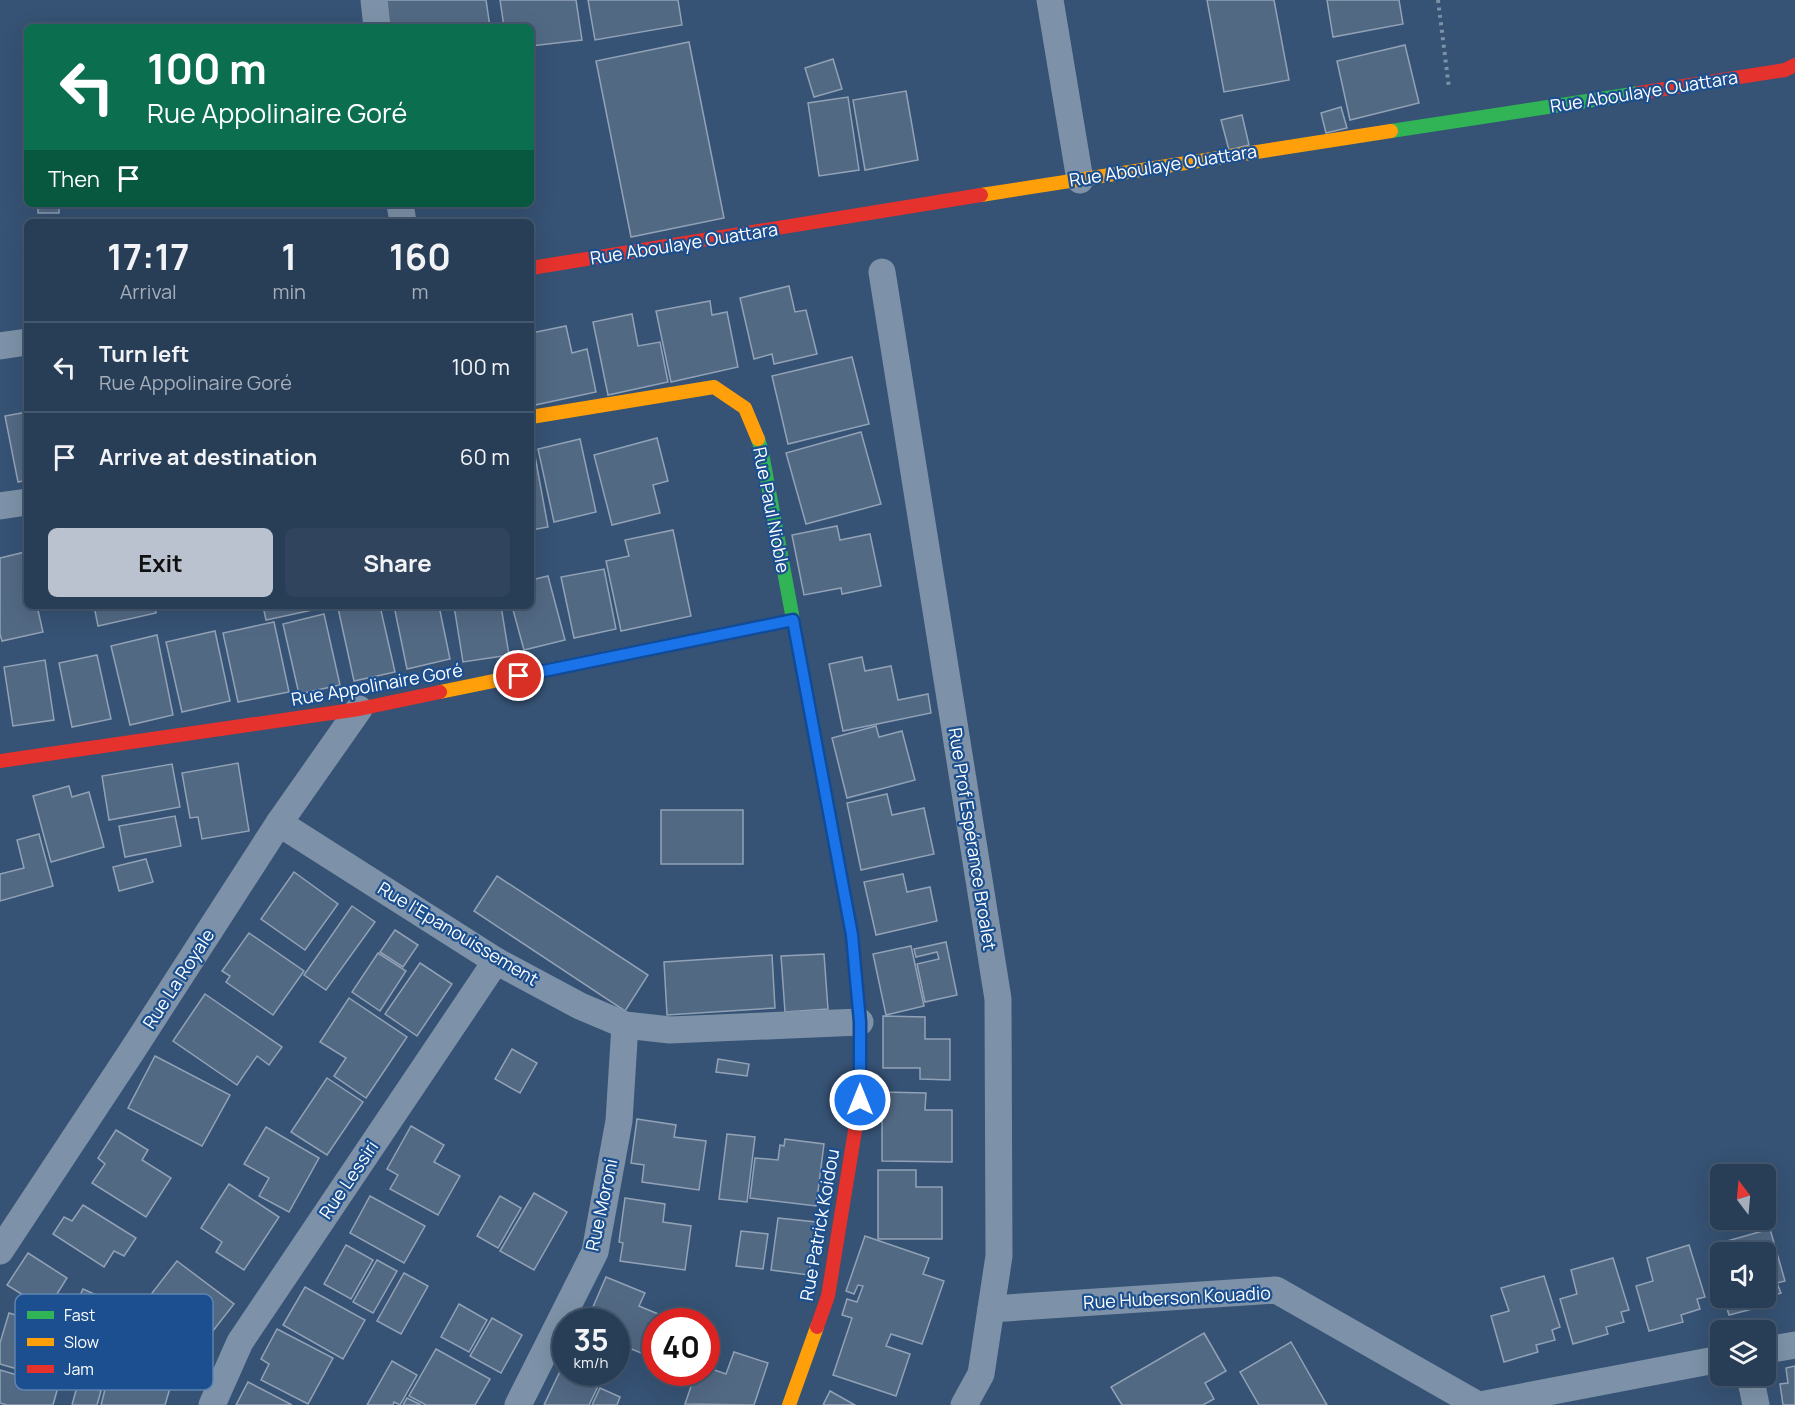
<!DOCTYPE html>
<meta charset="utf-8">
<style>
body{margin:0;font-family:Manrope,sans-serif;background:#30455d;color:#f1f3f6;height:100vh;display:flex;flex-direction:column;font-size:22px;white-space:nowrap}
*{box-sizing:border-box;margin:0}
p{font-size:20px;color:#a5aeba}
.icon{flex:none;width:33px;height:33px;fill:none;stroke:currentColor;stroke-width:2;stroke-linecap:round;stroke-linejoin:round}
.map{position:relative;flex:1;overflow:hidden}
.side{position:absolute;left:24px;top:219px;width:510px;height:390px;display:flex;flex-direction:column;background:#283e57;border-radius:9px;box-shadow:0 6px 24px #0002,0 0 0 2px #44576d}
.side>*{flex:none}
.hud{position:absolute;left:24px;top:24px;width:510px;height:183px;border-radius:9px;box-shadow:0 6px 24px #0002,0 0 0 2px #44576d;background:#0b6e4f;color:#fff;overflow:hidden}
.needle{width:39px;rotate:344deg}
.fabs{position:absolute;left:1710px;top:1164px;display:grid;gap:12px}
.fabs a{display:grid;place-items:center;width:66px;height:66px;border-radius:9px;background:#283e57;box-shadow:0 6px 24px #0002,0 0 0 2px #44576d;font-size:30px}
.speed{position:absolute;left:552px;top:1308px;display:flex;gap:12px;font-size:30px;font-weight:700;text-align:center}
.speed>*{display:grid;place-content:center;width:78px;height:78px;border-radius:50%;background:#283e57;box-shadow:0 6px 24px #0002,0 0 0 2px #44576d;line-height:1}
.speed small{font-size:15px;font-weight:400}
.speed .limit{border:9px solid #d22;background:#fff;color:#111}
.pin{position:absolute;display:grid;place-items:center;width:51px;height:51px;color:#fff;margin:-26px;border:3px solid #fff;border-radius:50%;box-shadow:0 2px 6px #0007}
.me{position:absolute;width:66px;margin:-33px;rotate:0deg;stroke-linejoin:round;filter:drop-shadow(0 0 4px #0008)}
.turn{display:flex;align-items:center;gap:21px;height:126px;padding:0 24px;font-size:27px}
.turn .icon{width:78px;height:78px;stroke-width:2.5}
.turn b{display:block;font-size:42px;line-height:51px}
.then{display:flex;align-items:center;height:57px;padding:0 24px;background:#0003;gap:12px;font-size:22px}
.eta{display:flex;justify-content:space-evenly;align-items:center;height:102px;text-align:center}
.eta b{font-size:36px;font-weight:700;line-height:42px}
.button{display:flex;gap:12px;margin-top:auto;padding:12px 24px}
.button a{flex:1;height:69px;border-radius:9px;background:#b9c2ce;color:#111;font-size:24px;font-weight:700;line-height:69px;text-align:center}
.button a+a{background:#30455d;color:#f1f3f6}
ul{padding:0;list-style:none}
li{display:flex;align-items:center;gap:18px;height:90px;padding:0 24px;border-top:2px solid #44576d}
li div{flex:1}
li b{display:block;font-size:22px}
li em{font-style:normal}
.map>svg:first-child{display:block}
</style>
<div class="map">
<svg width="1795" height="1405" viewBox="0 0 1795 1405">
<rect width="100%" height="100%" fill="#365274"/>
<g fill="#526984" stroke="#92a2b6" stroke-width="1.5">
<path d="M386,0H486L490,27H389Z"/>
<path d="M500,0H576L582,40L531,46V27H504Z"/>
<path d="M588,0H678L682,25L595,40Z"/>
<path d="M1207,0H1274L1289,80L1224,92Z"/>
<path d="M1327,0H1399L1403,24L1333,37Z"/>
<path d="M689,42L724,218L631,237L596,61Z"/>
<path d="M1405,45L1419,103L1350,120L1337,61Z"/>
<path d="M833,59L842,89L814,97L805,68Z"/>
<path d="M906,91L918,160L865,170L853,100Z"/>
<path d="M848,97L859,170L819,176L808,103Z"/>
<path d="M1341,107L1347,128L1326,133L1321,113Z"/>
<path d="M1242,115L1249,145L1229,150L1221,120Z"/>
<rect x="38" y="204" width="21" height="9"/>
<path d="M789,286L795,312L806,310L817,354L774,364L772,354L754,359L740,298Z"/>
<path d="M710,301L712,315L727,312L738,367L671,382L656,311Z"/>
<path d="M632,314L638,346L660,342L668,382L608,395L593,322Z"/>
<path d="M566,326L572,353L587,349L596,392L535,405L531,386V333Z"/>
<path d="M852,357L869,424L788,444L772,376Z"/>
<path d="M27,412V480L18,482L5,416Z"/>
<path d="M861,432L881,504L806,524L786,453Z"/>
<path d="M657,438L668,481L653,485L660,513L612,525L594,455Z"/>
<path d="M580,439L596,512L554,522L538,449Z"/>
<path d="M531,456H535L548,527L531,530Z"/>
<path d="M837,526L840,540L870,534L881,586L842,594L841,588L804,595L792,535Z"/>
<path d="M673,530L691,616L621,631L606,561L629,556L625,540Z"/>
<path d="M25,552L27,563V606H37L43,632L2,641L0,634V558Z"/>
<path d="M604,569L616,629L574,638L561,577Z"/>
<path d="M548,576L565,640L524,650L512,606H531V580Z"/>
<path d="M94,606H155L156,613L98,626Z"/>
<path d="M263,606H322V608L266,620Z"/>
<path d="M345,606H380L395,672L354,681L338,608Z"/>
<path d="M394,606H439L450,659L407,669Z"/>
<path d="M454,606H501L509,655L463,662Z"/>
<path d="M324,614L340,685L299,694L283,624Z"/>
<path d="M274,622L289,692L238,702L223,633Z"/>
<path d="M215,631L230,701L182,712L166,642Z"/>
<path d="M157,635L173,715L130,725L111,646Z"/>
<path d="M97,655L111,719L72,727L59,663Z"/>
<path d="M862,657L865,671L891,666L898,700L928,694L931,713L843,731L829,664Z"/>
<path d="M45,660L54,720L13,726L4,667Z"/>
<path d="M876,726L879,737L902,731L915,780L847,798L832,738Z"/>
<path d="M238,763L249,831L202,839L198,817L190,818L182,773Z"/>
<path d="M172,764L180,807L109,820L102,776Z"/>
<path d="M69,786L72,797L89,792L104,847L51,862L33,796Z"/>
<path d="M887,794L892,815L924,808L934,854L861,870L847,803Z"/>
<rect x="661" y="810" width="82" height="54"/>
<path d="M175,816L181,846L125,857L119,826Z"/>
<path d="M39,834L53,886L0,901V874L24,868L17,840Z"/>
<path d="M146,859L153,882L119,891L113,867Z"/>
<path d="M294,872L338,904L305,950L261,919Z"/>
<path d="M903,874L907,892L930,887L937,921L876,935L864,882Z"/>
<path d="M497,876L648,975L625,1011L474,911Z"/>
<path d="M352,906L375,922L326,990L304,975Z"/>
<path d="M395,930L418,945L403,967L380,952Z"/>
<path d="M249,933L304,971L273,1015L226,982L230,976L222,971Z"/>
<path d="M946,942L957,995L925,1002L917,964L939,959L937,952L916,957L914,949Z"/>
<path d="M911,946L924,1006L886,1015L873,954Z"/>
<path d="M378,953L406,971L380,1011L352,992Z"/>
<path d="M824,954L828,1009L785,1012L781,956Z"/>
<path d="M772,955L775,1008L667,1015L664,962Z"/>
<path d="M420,963L452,984L417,1036L385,1014Z"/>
<path d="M205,994L282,1047L269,1065L257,1056L237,1085L173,1041Z"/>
<path d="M349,998L407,1037L366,1098L334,1076L346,1058L320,1042Z"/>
<path d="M883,1016L925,1017V1039H950V1080L920,1079V1068H883Z"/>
<path d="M512,1049L537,1063L520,1093L495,1079Z"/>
<path d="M155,1056L230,1095L202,1146L128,1108Z"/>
<path d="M718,1059L749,1064L747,1076L716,1072Z"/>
<path d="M327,1078L363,1102L327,1155L291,1132Z"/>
<path d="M882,1092L926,1093L925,1110H952V1162L882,1161Z"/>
<path d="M637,1119L676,1125L674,1137L706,1141L699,1190L642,1182L644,1165L631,1163Z"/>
<path d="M411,1126L444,1145L434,1162L460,1176L438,1215L390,1189L398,1175L387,1169Z"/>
<path d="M266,1127L319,1158L289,1212L259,1196L269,1178L244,1164Z"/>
<path d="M116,1130L148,1150L142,1160L171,1178L146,1217L92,1183L105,1164L98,1158Z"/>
<path d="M727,1134L755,1137L747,1202L719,1199Z"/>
<path d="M785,1139L824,1144L816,1206L750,1198L755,1158L778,1160L780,1145L784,1146Z"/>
<path d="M878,1170H916V1187H942V1239H878Z"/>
<path d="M229,1184L279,1217L244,1270L216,1252L222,1242L201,1228Z"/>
<path d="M534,1193L567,1212L534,1270L500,1251Z"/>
<path d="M370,1196L425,1226L404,1263L350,1233Z"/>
<path d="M500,1196L521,1208L498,1248L477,1236Z"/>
<path d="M625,1198L665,1204L663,1222L691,1226L685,1270L620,1261L623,1243L619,1242Z"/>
<path d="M83,1205L136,1238L124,1256L114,1251L104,1267L53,1234L64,1217L72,1221Z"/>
<path d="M778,1218L816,1222L809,1275L771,1270Z"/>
<path d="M1770,1229L1785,1281L1777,1283L1781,1293L1762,1299L1764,1306L1729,1315L1724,1298H1766V1252H1730L1727,1241Z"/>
<path d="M741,1231L768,1234L763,1269L736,1266Z"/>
<path d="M865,1236L929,1258L923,1274L944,1281L922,1344L891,1334L886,1346L910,1354L896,1396L833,1375L852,1318L842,1315L847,1299L857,1302L863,1286L858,1285L854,1294L846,1291Z"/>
<path d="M346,1245L373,1260L351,1299L324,1284Z"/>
<path d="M1689,1245L1705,1297L1697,1299L1700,1309L1681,1315L1683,1322L1649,1331L1636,1286L1653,1281L1647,1258Z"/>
<path d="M28,1253L67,1278L47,1310L7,1285Z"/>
<path d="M1613,1258L1629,1310L1621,1312L1624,1322L1606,1327L1608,1334L1573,1344L1560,1299L1577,1294L1571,1270Z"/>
<path d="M377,1260L397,1271L373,1313L353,1302Z"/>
<path d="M177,1261L234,1304L209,1336L152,1293Z"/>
<path d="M1720,1269V1286L1716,1270Z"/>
<path d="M404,1273L428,1286L401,1334L377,1321Z"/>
<path d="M1544,1276L1560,1327L1552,1330L1555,1340L1536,1345L1538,1352L1504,1362L1491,1316L1509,1311L1501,1288Z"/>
<path d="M606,1277L645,1293L639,1306L663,1316L661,1322H656V1334L646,1355L622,1345L616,1358V1322H597L598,1319L589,1316Z"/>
<path d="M305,1287L365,1320L343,1359L283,1325Z"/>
<path d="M83,1289L110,1301L96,1328L70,1316Z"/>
<path d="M459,1304L487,1320L469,1352L441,1337Z"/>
<path d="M9,1313L66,1330L51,1379L0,1364V1343Z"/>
<path d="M492,1318L522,1335L501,1373L470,1356Z"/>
<path d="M277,1329L333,1358L308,1404L261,1380L269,1364L261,1359Z"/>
<path d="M1204,1333L1226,1371L1205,1383L1214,1399L1203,1405H1122L1111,1387Z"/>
<path d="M1291,1342L1327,1405H1259L1240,1372Z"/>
<path d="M88,1347L109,1353L98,1390L101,1391L97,1405H72Z"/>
<path d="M436,1349L490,1379L475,1405H426L409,1396Z"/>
<path d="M734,1352L768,1363L754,1405L685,1404L696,1372H706V1367L726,1374Z"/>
<path d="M392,1361L417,1375L400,1405L394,1402L393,1405H367Z"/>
<path d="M112,1362L173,1378L165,1405H101Z"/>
<path d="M563,1365L566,1366V1372H580L600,1382L589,1405H544Z"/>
<path d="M1795,1366V1405H1783L1780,1384L1788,1383L1786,1368Z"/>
<path d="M0,1370L58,1387L53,1405H7L0,1403Z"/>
<path d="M248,1382L292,1405H236Z"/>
<path d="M600,1388L620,1397L617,1405H592Z"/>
<path d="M830,1391L855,1405H823Z"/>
<path d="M407,1398L421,1405H403Z"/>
</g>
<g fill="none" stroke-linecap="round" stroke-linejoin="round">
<path stroke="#7d92a8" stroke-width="4" stroke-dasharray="3 4.5" stroke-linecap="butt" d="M1438,0L1449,88"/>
<g stroke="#7d92a8" stroke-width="27">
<path d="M374,0L377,27"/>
<path d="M1050,0L1080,180"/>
<path d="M400,204L403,222"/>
<path d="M882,272L998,999L999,1256L981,1374L964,1405"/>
<path d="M0,346L27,342"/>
<path d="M0,506L27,502"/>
<path d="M279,823L496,961L580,1006L625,1025L670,1030L860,1022"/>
<path d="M0,1251L132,1051L279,823L359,709"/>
<path d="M991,1309L1276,1290L1478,1405"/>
<path d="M1766,1350L1795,1345"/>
<path d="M1750,1376L1756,1405"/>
<path d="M212,1405L240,1342L496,961"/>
<path d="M518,1405L595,1252L619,1121L625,1025"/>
<path d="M1480,1405L1720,1359"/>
</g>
<g stroke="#30b455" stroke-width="14">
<path d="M1391,131L1639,93"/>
<path d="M758,439L761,448L842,882"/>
</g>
<g stroke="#ff9f0a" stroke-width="14">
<path d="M981,195L1391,131"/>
<path d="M531,417L714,387L745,408L758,439"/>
<path d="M440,692L793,620"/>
<path d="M789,1405L817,1327"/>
</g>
<g stroke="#e5322d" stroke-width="14">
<path d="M1639,93L1785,70L1795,65"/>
<path d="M531,268L981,195"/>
<path d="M0,761L359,709L440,692"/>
<path d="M817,1327L828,1296L860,1100V1022L852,935L842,882"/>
</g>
</g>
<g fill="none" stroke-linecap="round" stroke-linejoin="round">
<defs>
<path id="route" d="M519,676L793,620L852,935L860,1022V1100"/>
</defs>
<use href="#route" stroke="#114b97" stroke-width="15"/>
<use href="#route" stroke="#1a73e8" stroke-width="10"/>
</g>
<g text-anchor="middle" stroke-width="4.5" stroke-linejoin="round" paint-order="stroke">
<g font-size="18" fill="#fff" stroke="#1b4f8f">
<text transform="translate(1644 92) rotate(-9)" y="6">Rue Aboulaye Ouattara</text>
<text transform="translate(1163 166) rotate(-9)" y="6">Rue Aboulaye Ouattara</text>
<text transform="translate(684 244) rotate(-9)" y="6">Rue Aboulaye Ouattara</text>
<text transform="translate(771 510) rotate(79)" y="6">Rue Paul Nioble</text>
<text transform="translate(377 685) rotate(-10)" y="6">Rue Appolinaire Goré</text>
<text transform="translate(972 839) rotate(81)" y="6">Rue Prof Espérance Broalet</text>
<text transform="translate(458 934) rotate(31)" y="6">Rue l'Epanouissement</text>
<text transform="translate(179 979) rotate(-57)" y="6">Rue La Royale</text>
<text transform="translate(349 1180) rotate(-56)" y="6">Rue Lessiri</text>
<text transform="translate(602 1205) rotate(-78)" y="6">Rue Moroni</text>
<text transform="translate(820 1225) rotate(-80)" y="6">Rue Patrick Koidou</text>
<text transform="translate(1177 1298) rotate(-3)" y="6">Rue Huberson Kouadio</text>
</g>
</g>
<rect x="15" y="1294" width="198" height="96" rx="9" fill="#1b4f8f" stroke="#5f84b1" stroke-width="1.5"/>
<rect x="27" y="1311" width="27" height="8" fill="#30b455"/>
<rect x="27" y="1338" width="27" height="8" fill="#ff9f0a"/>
<rect x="27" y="1365" width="27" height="8" fill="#e5322d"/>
<g font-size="16" fill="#fff">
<text x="64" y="1321">Fast</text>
<text x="64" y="1348">Slow</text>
<text x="64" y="1375">Jam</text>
</g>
</svg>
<div class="fabs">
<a><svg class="needle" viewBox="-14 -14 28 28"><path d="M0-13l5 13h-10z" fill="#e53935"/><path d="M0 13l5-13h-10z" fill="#a5aeba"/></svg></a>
<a><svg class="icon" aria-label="sound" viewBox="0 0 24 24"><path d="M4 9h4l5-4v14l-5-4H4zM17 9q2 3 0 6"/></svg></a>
<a><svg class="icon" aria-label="layers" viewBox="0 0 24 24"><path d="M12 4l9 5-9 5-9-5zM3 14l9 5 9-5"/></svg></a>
</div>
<div class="speed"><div>35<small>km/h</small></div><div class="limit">40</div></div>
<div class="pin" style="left:519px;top:676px;background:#d93025"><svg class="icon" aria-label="arrive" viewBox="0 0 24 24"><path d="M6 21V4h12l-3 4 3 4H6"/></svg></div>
<svg class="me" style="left:860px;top:1100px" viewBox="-20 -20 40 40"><circle r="17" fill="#1a73e8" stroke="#fff" stroke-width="3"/><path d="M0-11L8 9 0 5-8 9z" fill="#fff"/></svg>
<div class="hud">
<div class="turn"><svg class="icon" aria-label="left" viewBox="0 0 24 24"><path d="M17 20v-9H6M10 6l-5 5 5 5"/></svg><div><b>100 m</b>Rue Appolinaire Goré</div></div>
<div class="then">Then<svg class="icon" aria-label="arrive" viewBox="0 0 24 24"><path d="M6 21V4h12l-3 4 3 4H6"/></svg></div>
</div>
<section class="side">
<div class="eta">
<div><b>17:17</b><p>Arrival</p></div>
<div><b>1</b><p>min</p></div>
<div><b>160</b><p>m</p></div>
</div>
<ul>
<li><svg class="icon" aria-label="left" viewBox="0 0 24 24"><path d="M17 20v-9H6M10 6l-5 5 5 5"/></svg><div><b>Turn left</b><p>Rue Appolinaire Goré</p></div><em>100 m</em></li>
<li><svg class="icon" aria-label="arrive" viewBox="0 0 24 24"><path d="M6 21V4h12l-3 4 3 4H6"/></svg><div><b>Arrive at destination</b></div><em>60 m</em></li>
</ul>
<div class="button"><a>Exit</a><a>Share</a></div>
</section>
</div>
